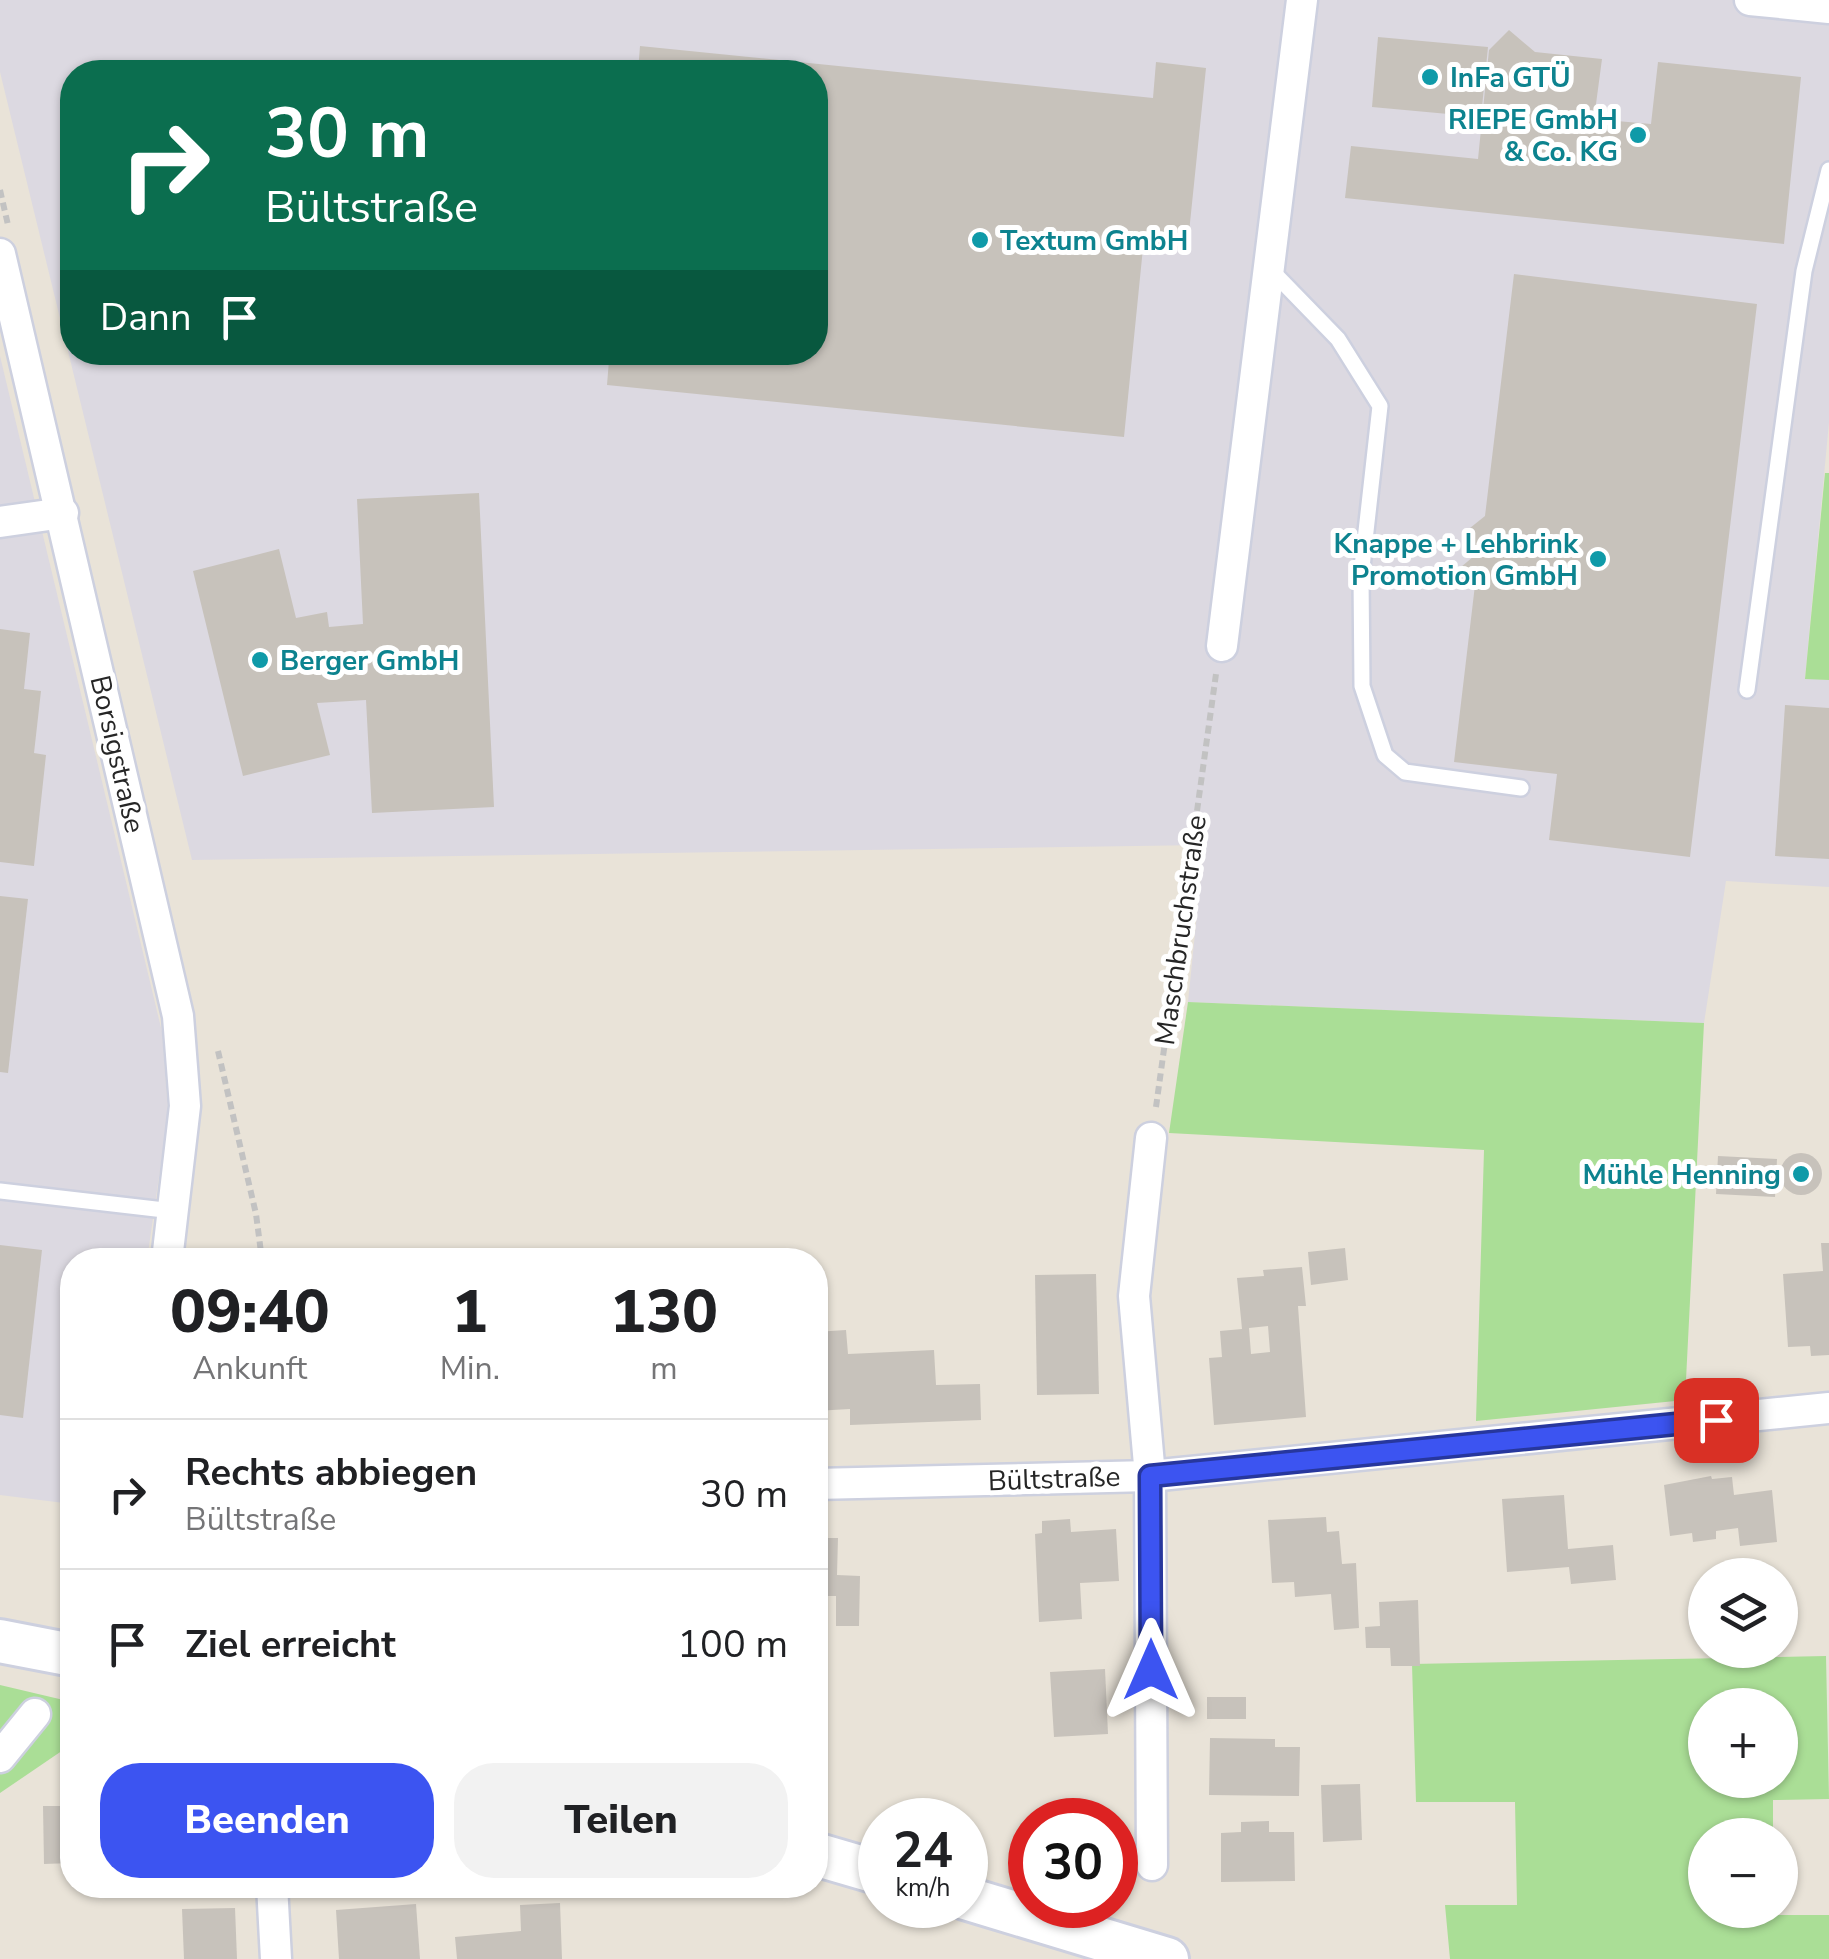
<!DOCTYPE html>
<html lang="de">
<meta charset="utf-8">
<style>
body{margin:0;font-family:"Nunito Sans",sans-serif;background:#f2f2f2;color:#202124;height:100vh;display:flex;flex-direction:column;font-size:38px;white-space:nowrap}
*{box-sizing:border-box;margin:0}
p{font-size:32px;color:#757577}
.icon{flex:none;width:55px;height:55px;fill:none;stroke:currentColor;stroke-width:2;stroke-linecap:round;stroke-linejoin:round}
.map{position:relative;flex:1;overflow:hidden}
.side{position:absolute;left:60px;top:1248px;width:768px;height:650px;display:flex;flex-direction:column;background:#fff;border-radius:40px;box-shadow:0 2px 8px #0004}
.side>*{flex:none}
.top-card{position:absolute;left:60px;top:60px;width:768px;height:305px;border-radius:40px;box-shadow:0 2px 8px #0004;background:#0b6e4f;color:#fff;overflow:hidden}
.controls{position:absolute;left:1688px;top:1558px;display:grid;gap:20px}
.controls a{display:grid;place-items:center;width:110px;height:110px;border-radius:50%;background:#fff;box-shadow:0 2px 8px #0004;font-size:50px}
.speed{position:absolute;left:858px;top:1798px;display:flex;gap:20px;font-size:50px;font-weight:700;text-align:center}
.speed>*{display:grid;place-content:center;width:130px;height:130px;border-radius:50%;background:#fff;box-shadow:0 2px 8px #0004;line-height:1}
.speed small{font-size:25px;font-weight:400}
.speed .limit{border:15px solid #d22;background:#fff;color:#111}
.pin{position:absolute;display:grid;place-items:center;width:85px;height:85px;color:#fff;margin:-42px;border-radius:20px;box-shadow:0 5px 15px #0006}
.me{position:absolute;width:110px;margin:-55px;rotate:0deg;stroke-linejoin:round;filter:drop-shadow(0 0 8px #0008)}
.turn{display:flex;align-items:center;gap:35px;height:210px;padding:0 40px;font-size:45px}
.turn .icon{width:130px;height:130px;stroke-width:2.5}
.turn b{display:block;font-size:70px;line-height:85px}
.then{display:flex;align-items:center;height:95px;padding:0 40px;background:#0003;gap:20px;font-size:38px}
.eta{display:flex;justify-content:space-evenly;align-items:center;height:170px;text-align:center}
.eta b{font-size:60px;font-weight:800;line-height:70px}
.action{display:flex;gap:20px;margin-top:auto;padding:20px 40px}
.action a{flex:1;height:115px;border-radius:40px;background:#3c54f1;color:#fff;font-size:40px;font-weight:800;line-height:115px;text-align:center}
.action a+a{background:#f2f2f2;color:#202124}
ul{padding:0;list-style:none}
li{display:flex;align-items:center;gap:30px;height:150px;padding:0 40px;border-top:2px solid #e0e0e0}
li div{flex:1}
li b{display:block;font-size:38px}
li em{font-style:normal}
.map>svg:first-child{display:block}
</style>
<div class="map">
<svg width="1829" height="1959" viewBox="0 0 1829 1959">
<rect width="100%" height="100%" fill="#e9e3d8"/>
<g fill="#dcd9e1" fill-rule="evenodd">
<path d="M0,0H1829V422L1805,678L1829,680V887L1726,881L1704,1023L1188,1002L1204,845L192,860L0,72ZM72,72H815V352H72Z"/>
<path d="M0,356L162,1032L168,1114L147,1260H72V1504L0,1495Z"/>
</g>
<g fill="#aade96" fill-rule="evenodd">
<path d="M1825,473H1829V680L1805,679Z"/>
<path d="M1188,1002L1704,1023L1685,1400L1476,1421L1484,1150L1169,1133Z"/>
<path d="M1826,1656L1829,1799L1773,1800V1835H1705V1910H1774L1775,1915H1829V1959H1450L1445,1905H1517L1515,1802H1416L1412,1664ZM1705,1705H1780V1780H1705Z"/>
<path d="M0,1685L72,1702V1744L0,1793Z"/>
</g>
<g fill="#c7c2bb" fill-rule="evenodd">
<path d="M1509,30L1535,52L1602,59L1594,119L1651,124L1658,62L1801,77L1784,244L1345,198L1351,146L1478,159L1489,50Z"/>
<path d="M1378,37L1488,47L1481,117L1372,107Z"/>
<path d="M640,46L1153,98L1156,62L1206,68L1188,242L1144,238L1124,437L607,385L609,360L561,355V352H815V72H638Z"/>
<path d="M1514,274L1757,304L1690,857L1549,840L1557,774L1454,762L1475,585L1461,567L1480,551L1465,532L1485,516Z"/>
<path d="M479,493L494,807L372,813L366,700L317,703L330,755L243,776L193,571L279,549L296,618L327,612L329,627L363,624L357,499Z"/>
<path d="M0,629L30,633L24,689L41,691L34,753L46,755L34,866L0,862Z"/>
<path d="M1785,705L1829,708V859L1775,856Z"/>
<path d="M0,896L28,899L8,1073L0,1072Z"/>
<circle cx="1801" cy="1174" r="21"/>
<path d="M1718,1156L1777,1159L1775,1197L1716,1194Z"/>
<path d="M1821,1243H1829V1355L1811,1356L1810,1346L1788,1347L1783,1274L1823,1271Z"/>
<path d="M0,1245L42,1250L23,1418L0,1415Z"/>
<path d="M1345,1248L1348,1280L1311,1285L1308,1252Z"/>
<path d="M1302,1267L1306,1306H1298L1306,1417L1214,1425L1209,1358L1222,1357L1220,1331L1242,1329L1237,1278L1264,1276L1263,1270ZM1268,1326L1270,1352L1251,1354L1249,1328Z"/>
<path d="M1096,1274L1099,1394L1037,1395L1035,1275Z"/>
<path d="M846,1330L848,1354L934,1350L936,1385L980,1384L981,1420L850,1425V1409L815,1411V1332Z"/>
<path d="M1711,1476L1712,1479L1732,1477L1734,1495L1772,1490L1777,1542L1740,1546L1738,1528L1716,1531V1539L1693,1542L1692,1533L1670,1536L1664,1485Z"/>
<path d="M1564,1495L1568,1549L1613,1545L1616,1580L1571,1584L1569,1567L1507,1572L1502,1499Z"/>
<path d="M1326,1517L1327,1532L1339,1531L1342,1564L1356,1563L1359,1628L1334,1630L1331,1594L1295,1597L1294,1582L1272,1583L1268,1520Z"/>
<path d="M1070,1519L1071,1532L1116,1529L1119,1581L1080,1583L1082,1619L1039,1622L1035,1534L1042,1533V1521Z"/>
<path d="M815,1538H838L837,1575L860,1576L859,1626H836V1596H815Z"/>
<path d="M1418,1600L1420,1666H1391L1390,1648H1366L1365,1627L1380,1626L1379,1602Z"/>
<path d="M1105,1669L1108,1734L1054,1737L1050,1672Z"/>
<rect x="1207" y="1697" width="39" height="22"/>
<path d="M1210,1738L1275,1739V1747H1300L1299,1796L1209,1795Z"/>
<path d="M1360,1784L1362,1840L1323,1842L1321,1785Z"/>
<path d="M43,1806H72V1863L44,1864Z"/>
<path d="M1269,1821V1832H1294L1295,1881L1221,1882V1833L1241,1832V1822Z"/>
<path d="M560,1903L562,1959H457L455,1937L521,1931L520,1905Z"/>
<path d="M416,1904L420,1959H339L336,1910Z"/>
<path d="M235,1908L237,1959H184L182,1909Z"/>
</g>
<g fill="none" stroke-linecap="round" stroke-linejoin="round">
<defs>
<g id="service">
<path d="M1270,269L1338,339L1380,406L1361,576L1362,686L1385,755L1405,772L1521,788"/>
<path d="M1747,690L1804,271L1829,170"/>
<path d="M0,1191L173,1211"/>
</g>
<g id="minor">
<path d="M1750,0L1829,8"/>
<path d="M0,254L178,1016L185,1106L167,1260"/>
<path d="M0,522L63,513"/>
<path d="M1222,646L1302,0"/>
<path d="M1151,1138L1134,1296L1150,1476L1152,1865"/>
<path d="M815,1484L1150,1476L1829,1408"/>
<path d="M0,1757L35,1714"/>
<path d="M272,1885L276,1959"/>
</g>
<g id="secondary">
<path d="M0,1641L72,1655"/>
<path d="M815,1854L880,1873"/>
<path d="M965,1898L1167,1959"/>
</g>
</defs>
<use href="#service" stroke="#cdd0df" stroke-width="20"/>
<use href="#minor" stroke="#cdd0df" stroke-width="35"/>
<use href="#secondary" stroke="#cdd0df" stroke-width="48"/>
<g stroke="#c2c2c2" stroke-width="6" stroke-dasharray="8 5" stroke-linecap="butt">
<path d="M0,190L8,225"/>
<path d="M218,1051L256,1214L262,1260"/>
<path d="M1156,1107L1216,674"/>
</g>
<use href="#service" stroke="#fff" stroke-width="15"/>
<use href="#minor" stroke="#fff" stroke-width="30"/>
<use href="#secondary" stroke="#fff" stroke-width="42"/>
</g>
<g fill="none" stroke-linecap="round" stroke-linejoin="round">
<defs>
<path id="route" d="M1151,1670L1150,1476L1716,1420"/>
</defs>
<use href="#route" stroke="#27379d" stroke-width="25"/>
<use href="#route" stroke="#3c54f1" stroke-width="18"/>
</g>
<g fill="#0f9aa8" stroke="#fff" stroke-width="4">
<circle cx="1430" cy="77" r="10"/>
<circle cx="1638" cy="135" r="10"/>
<circle cx="980" cy="240" r="10"/>
<circle cx="1598" cy="559" r="10"/>
<circle cx="260" cy="660" r="10"/>
<circle cx="1801" cy="1174" r="10"/>
</g>
<g text-anchor="middle" stroke-width="10" stroke-linejoin="round" paint-order="stroke">
<g font-size="28" font-weight="bold" fill="#0d838f" stroke="#fff" text-anchor="start">
<text x="1450" y="87">InFa GTÜ</text>
<text x="1618" y="129" text-anchor="end">RIEPE GmbH<tspan x="1618" dy="32">&amp; Co. KG</tspan></text>
<text x="1000" y="250">Textum GmbH</text>
<text x="1578" y="553" text-anchor="end">Knappe + Lehbrink<tspan x="1578" dy="32">Promotion GmbH</tspan></text>
<text x="280" y="670">Berger GmbH</text>
<text x="1781" y="1184" text-anchor="end">Mühle Henning</text>
</g>
<g font-size="28" fill="#262626" stroke="#fff">
<text transform="translate(118 754) rotate(77)" y="10">Borsigstraße</text>
<text transform="translate(1180 930) rotate(-82)" y="10">Maschbruchstraße</text>
<text transform="translate(1054 1478) rotate(-2)" y="10">Bültstraße</text>
</g>
</g>
</svg>
<div class="controls">
<a><svg class="icon" aria-label="layers" viewBox="0 0 24 24"><path d="M12 4l9 5-9 5-9-5zM3 14l9 5 9-5"/></svg></a>
<a>+</a>
<a>−</a>
</div>
<div class="speed"><div>24<small>km/h</small></div><div class="limit">30</div></div>
<div class="pin" style="left:1716px;top:1420px;background:#d93025"><svg class="icon" aria-label="arrive" viewBox="0 0 24 24"><path d="M6 21V4h12l-3 4 3 4H6"/></svg></div>
<svg class="me" style="left:1151px;top:1670px" viewBox="-20 -20 40 40"><path d="M0-17L14 15 0 8-14 15z" fill="#3c54f1" stroke="#fff" stroke-width="4"/></svg>
<div class="top-card">
<div class="turn"><svg class="icon" aria-label="right" viewBox="0 0 24 24"><path d="M7 20v-9h11M14 6l5 5-5 5"/></svg><div><b>30 m</b>Bültstraße</div></div>
<div class="then">Dann<svg class="icon" aria-label="arrive" viewBox="0 0 24 24"><path d="M6 21V4h12l-3 4 3 4H6"/></svg></div>
</div>
<section class="side">
<div class="eta">
<div><b>09:40</b><p>Ankunft</p></div>
<div><b>1</b><p>Min.</p></div>
<div><b>130</b><p>m</p></div>
</div>
<ul>
<li><svg class="icon" aria-label="right" viewBox="0 0 24 24"><path d="M7 20v-9h11M14 6l5 5-5 5"/></svg><div><b>Rechts abbiegen</b><p>Bültstraße</p></div><em>30 m</em></li>
<li><svg class="icon" aria-label="arrive" viewBox="0 0 24 24"><path d="M6 21V4h12l-3 4 3 4H6"/></svg><div><b>Ziel erreicht</b></div><em>100 m</em></li>
</ul>
<div class="action"><a>Beenden</a><a>Teilen</a></div>
</section>
</div>
